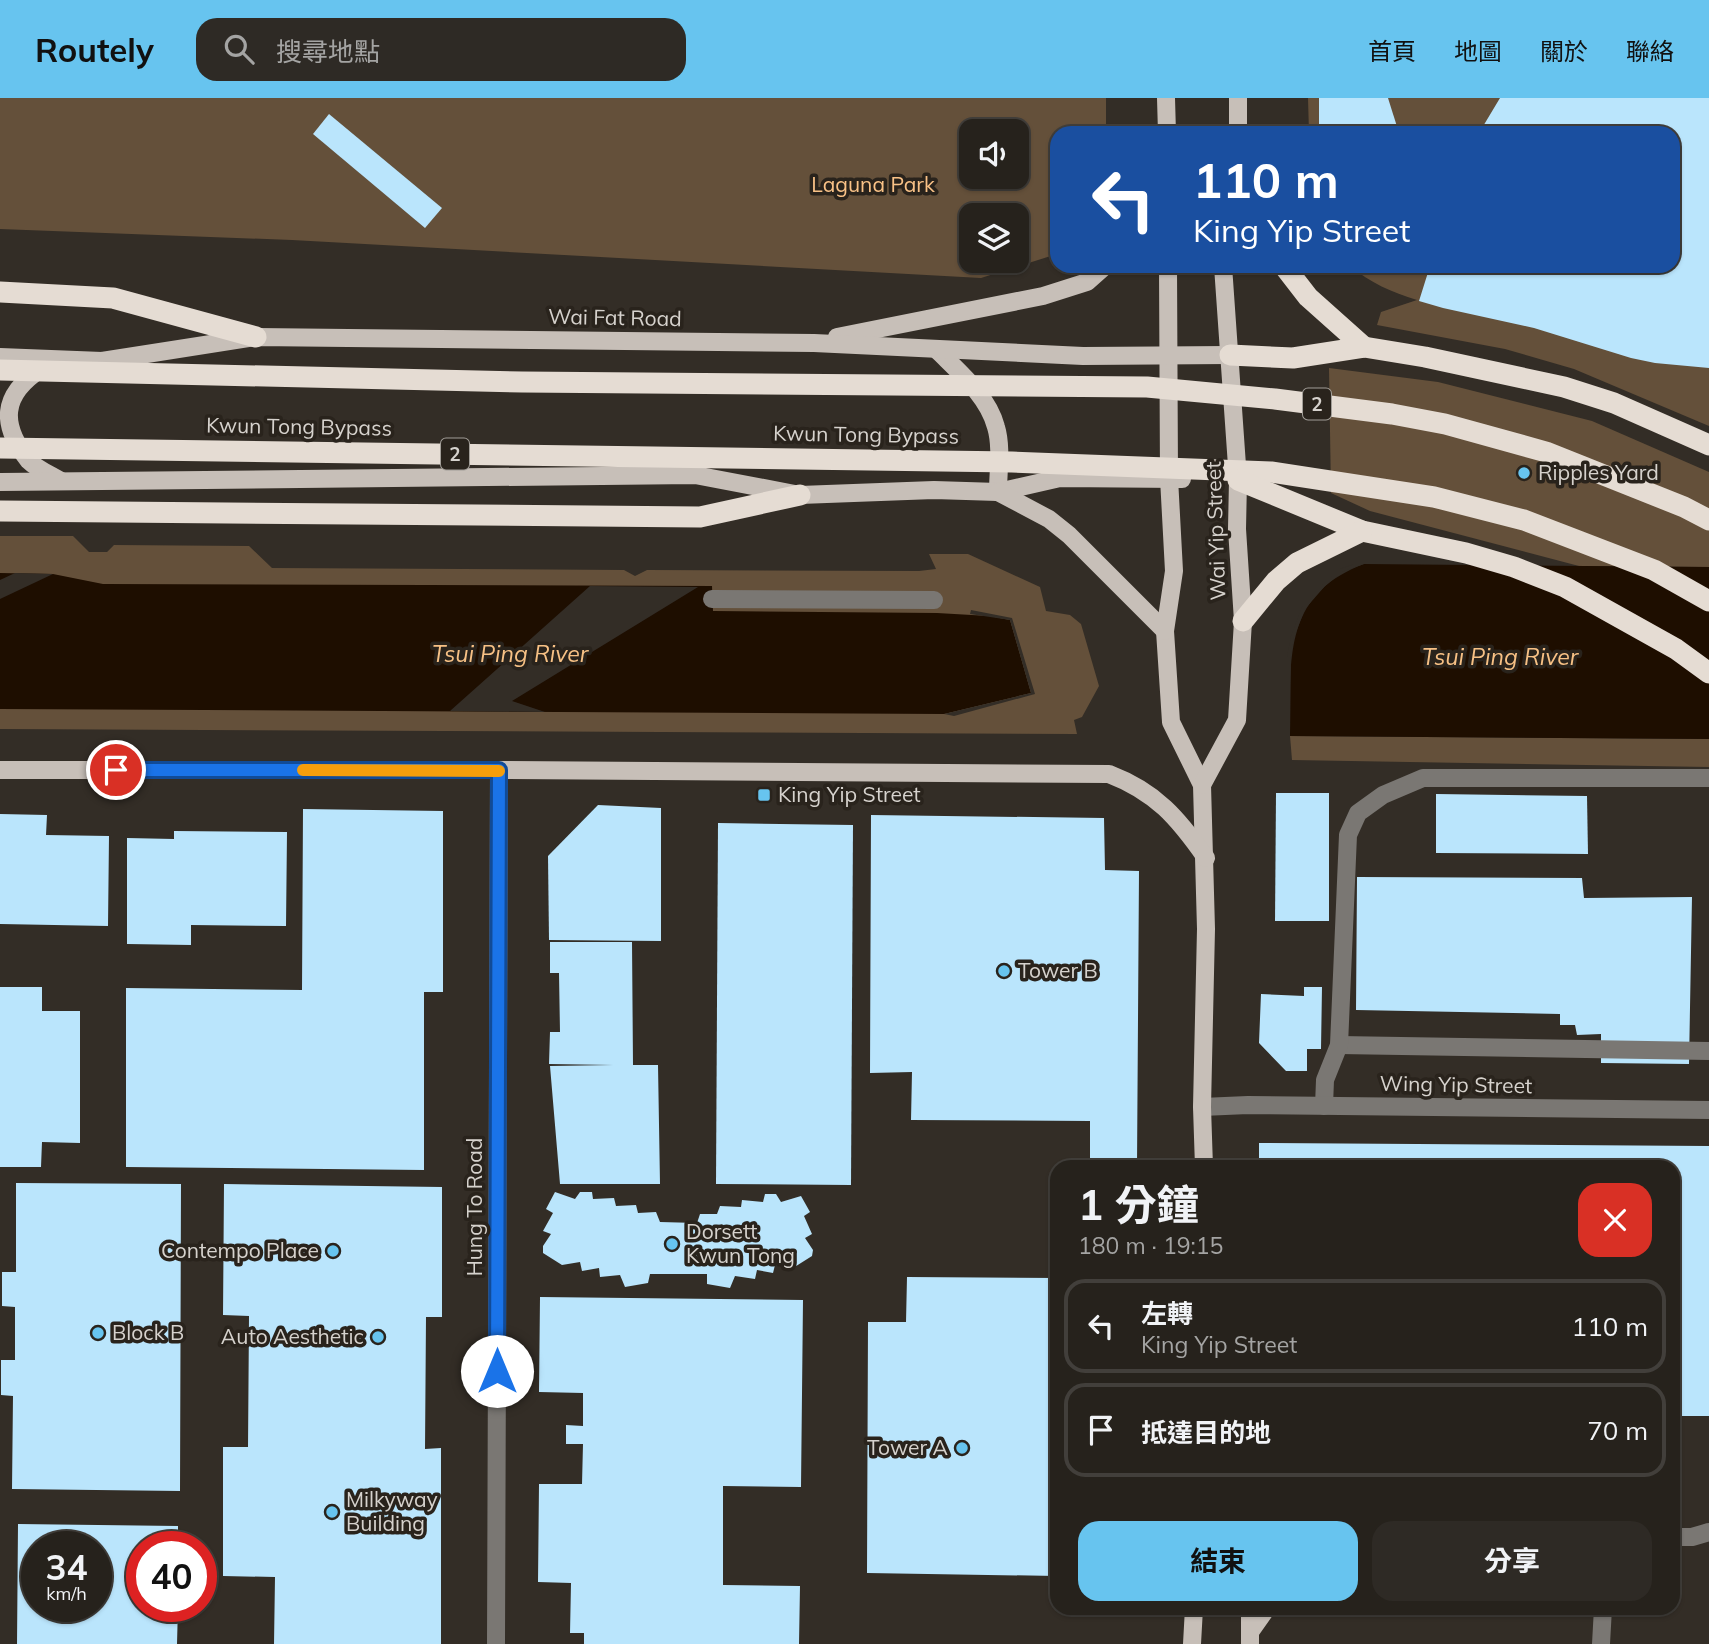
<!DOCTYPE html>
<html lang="zh-TW">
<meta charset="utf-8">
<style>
body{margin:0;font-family:Mulish,"Noto Sans TC",sans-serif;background:#2e2a25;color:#f1f3f6;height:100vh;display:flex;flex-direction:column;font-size:26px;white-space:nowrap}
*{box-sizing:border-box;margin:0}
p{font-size:23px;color:#a4a4a3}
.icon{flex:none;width:38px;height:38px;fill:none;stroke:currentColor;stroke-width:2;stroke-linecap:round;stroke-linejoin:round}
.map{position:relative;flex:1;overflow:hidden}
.panel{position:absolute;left:1050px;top:1062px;width:630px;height:455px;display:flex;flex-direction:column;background:#26221c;border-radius:21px;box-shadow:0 2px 5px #0004,0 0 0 2px #423f3b}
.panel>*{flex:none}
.guide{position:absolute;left:1050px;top:28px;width:630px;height:147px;border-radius:21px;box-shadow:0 2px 5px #0004,0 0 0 2px #423f3b;background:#1a4fa0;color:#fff;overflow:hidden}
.controls{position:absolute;left:959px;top:21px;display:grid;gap:14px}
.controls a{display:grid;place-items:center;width:70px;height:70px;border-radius:14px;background:#26221c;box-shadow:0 2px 5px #0004,0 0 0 2px #423f3b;font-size:35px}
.speed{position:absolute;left:21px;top:1433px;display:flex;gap:14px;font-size:35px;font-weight:700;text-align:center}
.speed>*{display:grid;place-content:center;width:91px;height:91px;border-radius:50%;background:#26221c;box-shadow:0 2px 5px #0004,0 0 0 2px #423f3b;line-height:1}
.speed small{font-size:18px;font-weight:400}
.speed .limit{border:10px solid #d22;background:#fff;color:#111}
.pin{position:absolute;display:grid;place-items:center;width:60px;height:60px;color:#fff;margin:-30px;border:4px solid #fff;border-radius:50%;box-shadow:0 2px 7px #0007}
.me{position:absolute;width:77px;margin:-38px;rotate:0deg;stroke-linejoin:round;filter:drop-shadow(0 0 5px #0008)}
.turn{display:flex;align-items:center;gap:24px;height:147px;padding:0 28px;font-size:32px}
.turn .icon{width:91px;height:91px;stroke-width:2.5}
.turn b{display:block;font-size:49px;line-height:60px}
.round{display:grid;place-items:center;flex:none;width:74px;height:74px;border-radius:21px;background:#2e2a25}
.overview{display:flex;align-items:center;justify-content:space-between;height:119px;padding:0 28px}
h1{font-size:42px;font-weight:700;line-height:52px}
.primary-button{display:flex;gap:14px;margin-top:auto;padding:14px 28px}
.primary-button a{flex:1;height:80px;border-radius:21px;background:#67c4ef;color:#111;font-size:28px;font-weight:700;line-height:80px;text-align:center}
.primary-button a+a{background:#2e2a25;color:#f1f3f6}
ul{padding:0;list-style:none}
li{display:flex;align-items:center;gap:21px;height:94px;margin:0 14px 10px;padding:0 14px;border:4px solid #423f3b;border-radius:21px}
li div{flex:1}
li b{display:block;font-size:26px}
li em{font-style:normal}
header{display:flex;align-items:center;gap:42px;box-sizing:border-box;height:98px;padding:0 35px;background:#67c4ef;color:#111}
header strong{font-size:33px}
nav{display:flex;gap:38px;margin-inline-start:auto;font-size:24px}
.search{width:490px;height:63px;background:#2e2a25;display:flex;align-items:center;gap:18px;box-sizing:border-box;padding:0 24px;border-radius:21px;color:#a4a4a3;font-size:26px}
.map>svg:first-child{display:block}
</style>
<header>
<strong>Routely</strong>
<div class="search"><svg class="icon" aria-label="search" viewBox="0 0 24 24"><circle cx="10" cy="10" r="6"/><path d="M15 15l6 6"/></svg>搜尋地點</div>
<nav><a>首頁</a><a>地圖</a><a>關於</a><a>聯絡</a></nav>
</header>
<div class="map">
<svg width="1709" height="1546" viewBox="0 0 1709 1546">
<rect width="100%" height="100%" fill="#332d26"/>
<g fill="#64503a" fill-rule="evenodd">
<path d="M0,0H1106V35H1057V156L981,180L292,142L0,131ZM971,33H1017V79H971ZM971,117H1017V163H971Z"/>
<path d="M1308,0H1709V328L1574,271L1505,251L1377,227L1381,214L1417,202C1392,194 1370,185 1350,168H1673V35H1309Z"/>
<path d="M1329,270L1438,284L1592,323L1709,374V469L1579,468L1370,413L1331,395Z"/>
<path d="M0,438H73L89,454H107L114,447L249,448L272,470L624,472L635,478L647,472L919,473L936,471L929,456H968L1040,489L1046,513L1070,517L1081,526L1099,588L1082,619L1074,622L1077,636L0,631Z"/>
<path d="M1290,638L1709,641V669L1292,662Z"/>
</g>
<g fill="#1e0e00">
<path d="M1364,466L1709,469V641L1290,638C1291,564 1281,497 1364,466Z"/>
<path d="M0,475L53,476L103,486L712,488L713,513L937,515L989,518L1010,522L1031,595L944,616L0,611Z"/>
</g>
<g fill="#332d26">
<path d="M1354,466H1364L1342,474L1325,488L1305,511L1294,539L1291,559L1290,638H1287V559L1291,538L1302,509L1323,486L1340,471Z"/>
<path d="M15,475L53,476L0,501V482Z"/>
<path d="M590,488L698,489L512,603L545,614L450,613Z"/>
<path d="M971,512L1012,520L1035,596L954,618L944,616L1031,595L1010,522L970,516Z"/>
</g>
<g fill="#bae5fc" fill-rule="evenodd">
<path d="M1319,0H1388L1399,35H1319Z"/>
<path d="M1500,0H1709V270L1655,265L1631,260L1534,230L1443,210L1419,203L1430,168H1673V35H1474L1482,30Z"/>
<path d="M329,16L442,110L425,130L313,36Z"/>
<path d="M1276,695H1329V823H1275Z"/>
<path d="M1436,696L1587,698L1588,756L1436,755Z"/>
<path d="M598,707L661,710V843L549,842L548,758Z"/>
<path d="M303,711L443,713V894H424V1072L126,1069V890L302,892Z"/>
<path d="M0,716L47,717L46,737L109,738L108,828L0,826Z"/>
<path d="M871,717L1104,720L1105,772L1139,773L1137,1069H1090V1023L911,1022L912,974L870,975Z"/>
<path d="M718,725L853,727L851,1087L716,1086Z"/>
<path d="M174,733L287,734L286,828L191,827V847L127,846V740L174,741Z"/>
<path d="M1357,779L1582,780L1584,800L1692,799L1689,966L1601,965V936L1577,937L1575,927H1560V916L1356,912Z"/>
<path d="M550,844H632L633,967H658L660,1086H560L550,968L613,967L549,966L550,934H560L559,875H550Z"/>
<path d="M0,889H42V913H80V1045L42,1044L41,1069H0Z"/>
<path d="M1304,889H1322L1321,951H1307V973H1286L1259,945L1261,896L1304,898Z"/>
<path d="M1259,1045L1709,1048V1318H1673V1069H1259Z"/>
<path d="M16,1085L181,1086L180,1393L12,1391L13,1298L1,1297V1262H15V1209L2,1208V1174H16Z"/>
<path d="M224,1086L442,1089V1219H426L425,1351L441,1350V1546H274L275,1479L223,1478V1349H248L249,1218L223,1217Z"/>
<path d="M555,1094L575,1101L580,1094H592L593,1101L614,1100L616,1108L636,1107L638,1115L656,1114L660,1124L697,1125L700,1116H717L720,1108L741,1109L742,1102L763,1104L765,1096H776L781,1104L801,1098L810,1114L804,1118L812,1136L805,1140L813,1152L812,1158L793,1170L775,1167L773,1175L757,1172L755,1181L735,1178L730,1190L707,1186V1176H650L648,1185L625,1189L620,1177L600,1179L599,1170L582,1173L580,1164L562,1167L543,1155V1148L551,1136L543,1133L553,1115L546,1111Z"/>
<path d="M907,1179L1057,1180V1478L867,1475L868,1224H906Z"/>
<path d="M540,1199L803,1202L801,1389L723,1388V1487L800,1488L799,1546H584V1535H570L571,1485L538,1484L539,1386H582L583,1346H566V1327L583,1328V1295L539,1294Z"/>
<path d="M18,1426L178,1428V1449H142V1508H178L177,1546H17ZM37,1449H96V1508H37Z"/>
</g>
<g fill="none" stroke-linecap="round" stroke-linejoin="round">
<g stroke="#7a7773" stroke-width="18">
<path d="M712,501L934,502"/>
<path d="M1339,947L1709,953"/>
<path d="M1324,1008L1325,982L1339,947L1348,737L1358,715L1383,697L1423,680H1709"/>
<path d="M1202,1009L1248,1007L1709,1012"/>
<path d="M1673,1439H1692L1709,1434"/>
<path d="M496,1546L499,672"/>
<path d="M1601,1546L1603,1510"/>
</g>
<g stroke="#c7bfb8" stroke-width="18">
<path d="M1166,0L1167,35"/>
<path d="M1238,35V0"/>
<path d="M1168,168L1169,380L1174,473L1165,533L1171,624L1202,687L1206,831L1202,1009L1204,1069"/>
<path d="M837,239L1043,198L1087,184L1105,168"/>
<path d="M937,252C959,274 988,298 996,329C1002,349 998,374 998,394"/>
<path d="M0,259L102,263L256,239L814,245L1083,258L1230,257"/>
<path d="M41,271C1,297 0,327 29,363C37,371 51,377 61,383"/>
<path d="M0,384L695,377L800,397L934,392L998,394L1060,380L1182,381"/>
<path d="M998,394L1049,421L1069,437L1165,533"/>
<path d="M0,672H499L1109,676C1156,694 1178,720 1206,760"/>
<path d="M1202,687L1237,622L1243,523L1237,431L1238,382L1223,168"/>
<path d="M1250,1534L1267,1510"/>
<path d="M1192,1546L1194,1510"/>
<path d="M1250,1546V1510"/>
</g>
<g stroke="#e5dcd3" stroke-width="21">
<path d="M1284,168L1308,199L1364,249"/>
<path d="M0,194L113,200L256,239"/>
<path d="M1230,257L1293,260L1364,249L1425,259L1564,289L1614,305L1709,347"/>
<path d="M0,272L522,284L1147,289L1275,301L1392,316L1445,326L1546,354L1684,409L1709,422"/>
<path d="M0,350L1012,364L1271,374L1434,399L1524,422L1654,472L1709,503"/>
<path d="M1238,382L1362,433L1466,455L1514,469L1565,489L1676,551L1709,575"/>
<path d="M0,413L700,419L800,397"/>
<path d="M1243,523L1276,483L1297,465L1362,433"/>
</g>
</g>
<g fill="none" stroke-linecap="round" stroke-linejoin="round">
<defs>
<path id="route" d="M116,672H499L497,1273"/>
</defs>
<use href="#route" stroke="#114b97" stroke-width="18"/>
<use href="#route" stroke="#1a73e8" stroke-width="12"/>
<path stroke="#f59e0b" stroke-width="12" d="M303,672L499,673"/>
</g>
<g fill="#67c4ef" stroke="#29231c" stroke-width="2.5">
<circle cx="1524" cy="375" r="7"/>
<rect x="757" y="690" width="14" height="14" rx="3.5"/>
<circle cx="1004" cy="873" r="7"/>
<circle cx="672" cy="1146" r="7"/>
<circle cx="333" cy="1153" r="7"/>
<circle cx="98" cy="1235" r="7"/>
<circle cx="378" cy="1239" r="7"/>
<circle cx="962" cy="1350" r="7"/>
<circle cx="332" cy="1414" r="7"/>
</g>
<g text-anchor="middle" stroke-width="7" stroke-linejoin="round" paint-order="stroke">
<g fill="#29231c" stroke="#a29e98" stroke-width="2">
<rect x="1303" y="290.5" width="28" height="31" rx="5"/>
<rect x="441" y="340.5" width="28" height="31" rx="5"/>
</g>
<g font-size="19" font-weight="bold" fill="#d6d2cd">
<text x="1317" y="313">2</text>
<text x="455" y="363">2</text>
</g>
<g font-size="21" fill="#f9c287" stroke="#29231c">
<text x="873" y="94">Laguna Park</text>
</g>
<g font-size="21" fill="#d6d2cd" stroke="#29231c">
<text transform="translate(615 220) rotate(1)" y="7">Wai Fat Road</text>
<text transform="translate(299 329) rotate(1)" y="7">Kwun Tong Bypass</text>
<text transform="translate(866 337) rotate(1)" y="7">Kwun Tong Bypass</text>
<text transform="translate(1216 433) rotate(-92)" y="7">Wai Yip Street</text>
<text transform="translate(1456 987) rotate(1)" y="7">Wing Yip Street</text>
<text transform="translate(475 1109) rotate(-90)" y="7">Hung To Road</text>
</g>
<g font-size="21" fill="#d6d2cd" stroke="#29231c" text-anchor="start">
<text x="1538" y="382">Ripples Yard</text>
<text x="778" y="704">King Yip Street</text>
<text x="1018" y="880">Tower B</text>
<text x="686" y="1141">Dorsett<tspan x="686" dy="24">Kwun Tong</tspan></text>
<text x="319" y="1160" text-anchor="end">Contempo Place</text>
<text x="112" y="1242">Block B</text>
<text x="364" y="1246" text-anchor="end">Auto Aesthetic</text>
<text x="948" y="1357" text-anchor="end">Tower A</text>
<text x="346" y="1409">Milkyway<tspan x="346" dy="24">Building</tspan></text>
</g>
<g font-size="23" font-style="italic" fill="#f7c185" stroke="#29231c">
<text x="510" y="564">Tsui Ping River</text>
<text x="1500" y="567">Tsui Ping River</text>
</g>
</g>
</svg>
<div class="controls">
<a><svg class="icon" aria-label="sound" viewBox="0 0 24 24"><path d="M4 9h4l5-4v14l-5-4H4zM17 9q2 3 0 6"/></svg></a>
<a><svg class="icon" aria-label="layers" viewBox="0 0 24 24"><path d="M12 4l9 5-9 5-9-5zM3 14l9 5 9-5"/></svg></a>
</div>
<div class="speed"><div>34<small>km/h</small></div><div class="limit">40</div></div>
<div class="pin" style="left:116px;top:672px;background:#d93025"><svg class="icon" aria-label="arrive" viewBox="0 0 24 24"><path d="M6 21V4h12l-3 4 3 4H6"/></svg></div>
<svg class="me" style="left:497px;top:1273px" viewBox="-20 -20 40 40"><circle r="19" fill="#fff"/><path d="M0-13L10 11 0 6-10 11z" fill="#1a73e8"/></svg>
<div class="guide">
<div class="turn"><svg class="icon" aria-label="left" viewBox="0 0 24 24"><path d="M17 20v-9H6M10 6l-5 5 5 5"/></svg><div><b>110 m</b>King Yip Street</div></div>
</div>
<section class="panel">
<div class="overview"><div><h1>1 分鐘</h1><p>180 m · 19:15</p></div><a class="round" style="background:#d93025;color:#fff"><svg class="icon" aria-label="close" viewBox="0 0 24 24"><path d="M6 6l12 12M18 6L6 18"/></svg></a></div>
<ul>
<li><svg class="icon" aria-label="left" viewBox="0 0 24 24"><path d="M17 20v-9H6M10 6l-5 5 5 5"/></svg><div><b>左轉</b><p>King Yip Street</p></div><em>110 m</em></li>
<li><svg class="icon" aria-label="arrive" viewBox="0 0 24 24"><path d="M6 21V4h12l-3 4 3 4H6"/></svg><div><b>抵達目的地</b></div><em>70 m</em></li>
</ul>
<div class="primary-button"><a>結束</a><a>分享</a></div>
</section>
</div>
